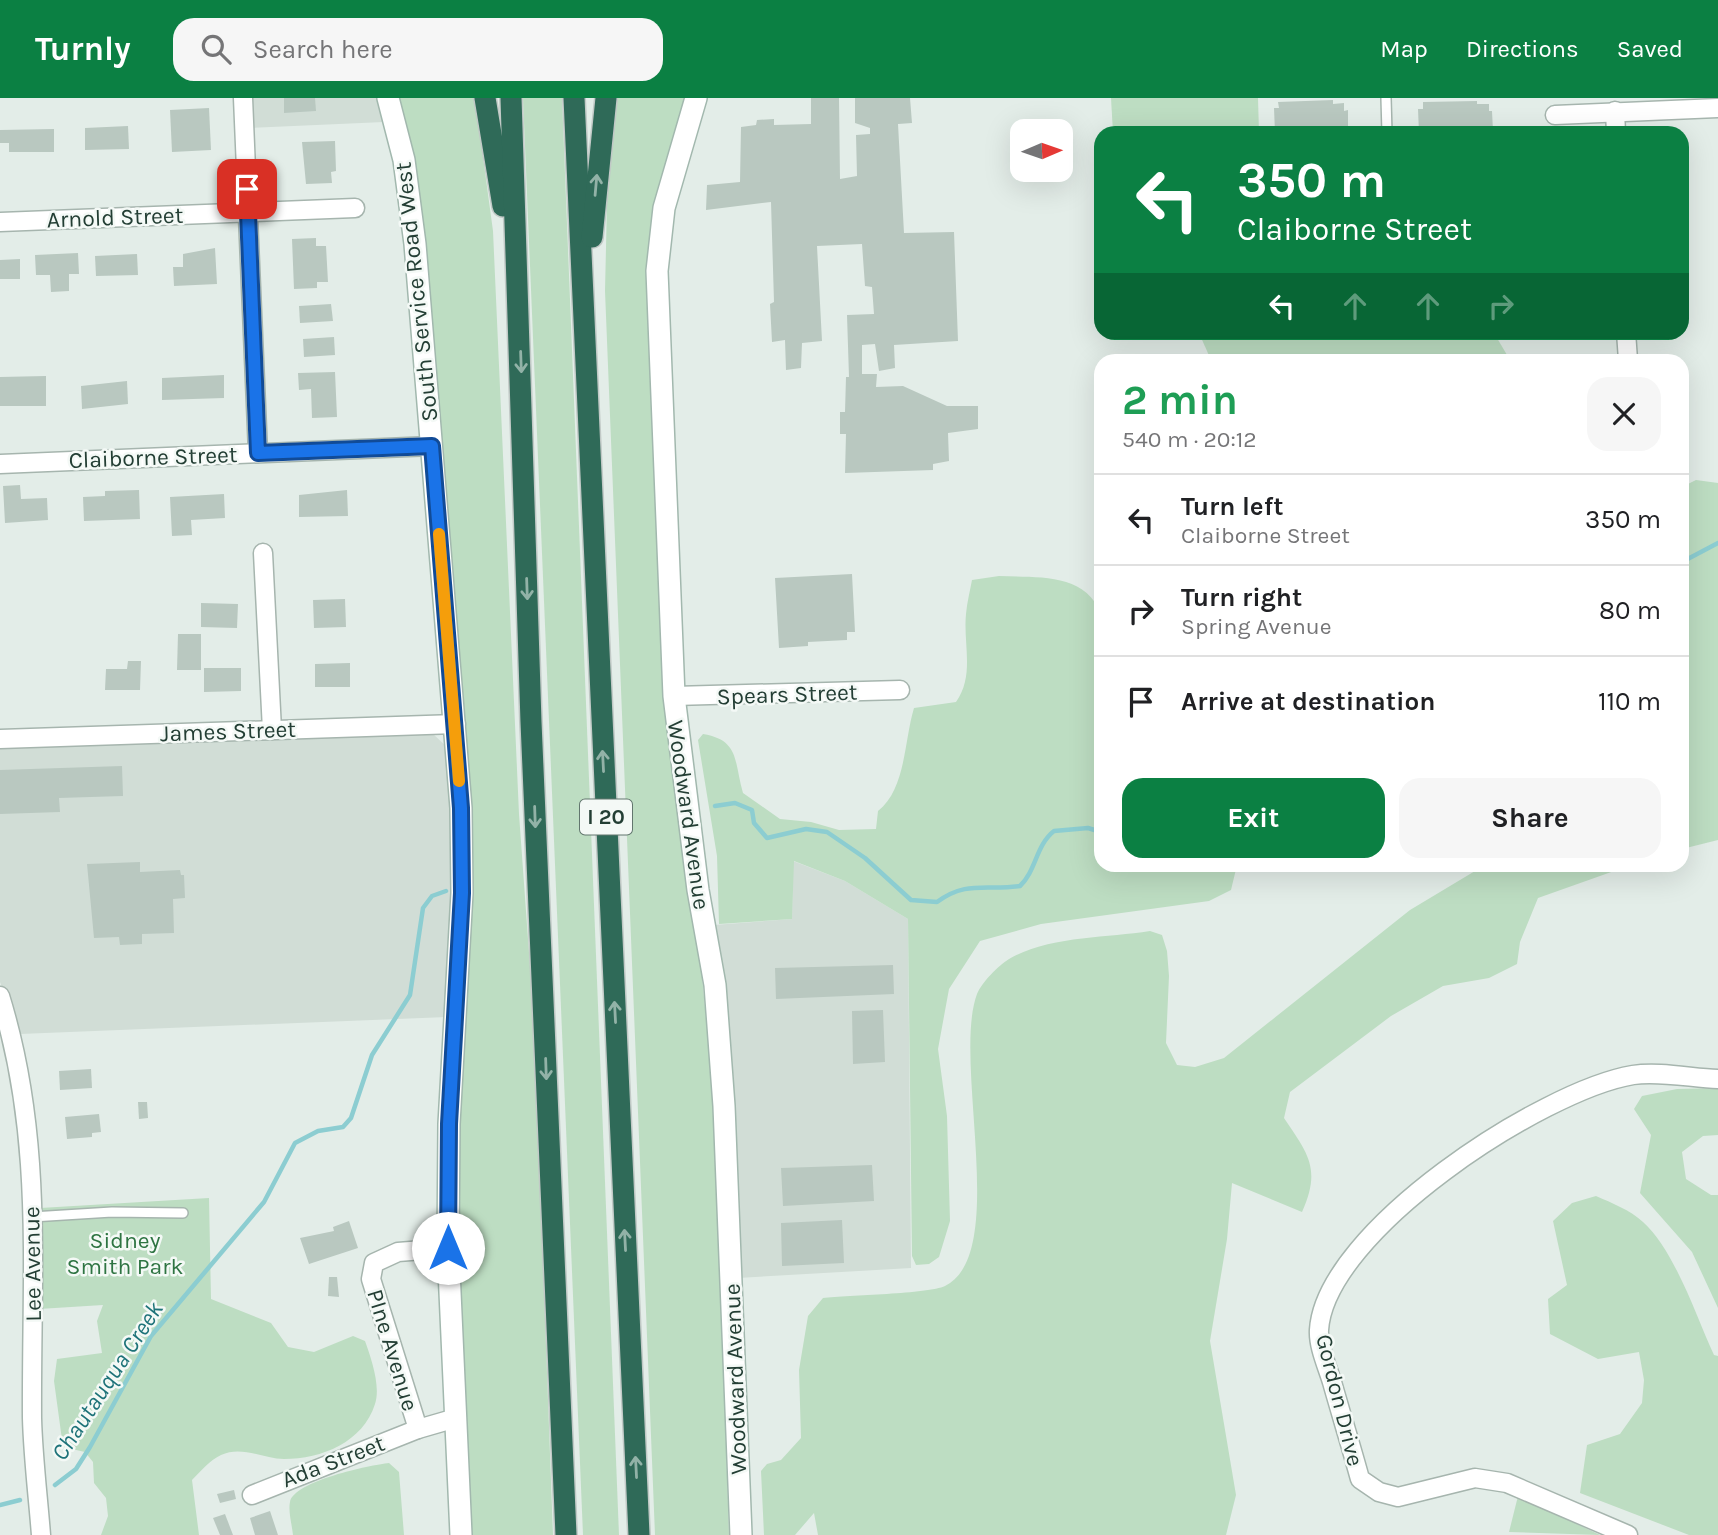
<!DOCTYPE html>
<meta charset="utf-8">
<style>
body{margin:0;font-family:Karla,sans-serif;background:#f6f6f6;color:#202124;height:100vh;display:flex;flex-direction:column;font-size:26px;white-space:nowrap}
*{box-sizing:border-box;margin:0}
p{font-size:23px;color:#757577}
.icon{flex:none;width:38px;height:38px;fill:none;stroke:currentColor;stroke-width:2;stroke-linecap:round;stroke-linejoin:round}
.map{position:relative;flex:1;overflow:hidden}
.panel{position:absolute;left:1094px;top:256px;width:595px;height:518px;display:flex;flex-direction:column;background:#fff;border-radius:21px;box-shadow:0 7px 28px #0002}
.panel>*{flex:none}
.hud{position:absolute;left:1094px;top:28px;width:595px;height:214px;border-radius:21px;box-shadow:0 7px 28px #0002;background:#0b8043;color:#fff;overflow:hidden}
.needle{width:46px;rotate:88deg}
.controls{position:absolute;left:1010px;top:21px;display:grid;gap:14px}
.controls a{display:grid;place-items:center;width:63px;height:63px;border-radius:14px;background:#fff;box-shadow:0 7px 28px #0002;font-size:35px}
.pin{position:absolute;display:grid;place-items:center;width:60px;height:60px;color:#fff;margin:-30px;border-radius:14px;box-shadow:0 4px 10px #0006}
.me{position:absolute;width:77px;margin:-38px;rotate:0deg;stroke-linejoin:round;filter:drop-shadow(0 0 5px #0008)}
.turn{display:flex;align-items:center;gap:24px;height:147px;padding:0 28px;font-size:32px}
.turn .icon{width:91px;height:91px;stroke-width:2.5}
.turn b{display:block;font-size:49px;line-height:60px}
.lanes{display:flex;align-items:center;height:66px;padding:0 28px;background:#0003;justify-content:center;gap:35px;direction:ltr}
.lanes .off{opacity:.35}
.round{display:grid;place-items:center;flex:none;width:74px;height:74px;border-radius:21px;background:#f6f6f6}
.summary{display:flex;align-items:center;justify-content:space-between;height:119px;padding:0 28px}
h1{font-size:42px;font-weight:700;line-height:52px;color:#1e9e55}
.cta{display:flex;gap:14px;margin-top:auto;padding:14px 28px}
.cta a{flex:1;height:80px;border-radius:21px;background:#0b8043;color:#fff;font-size:28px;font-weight:700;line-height:80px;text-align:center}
.cta a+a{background:#f6f6f6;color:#202124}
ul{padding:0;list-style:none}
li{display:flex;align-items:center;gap:21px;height:91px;padding:0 28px;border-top:2px solid #e0e0e0}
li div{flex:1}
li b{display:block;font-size:26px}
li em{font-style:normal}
header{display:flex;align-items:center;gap:42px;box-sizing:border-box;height:98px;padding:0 35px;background:#0b8043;color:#fff}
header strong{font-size:33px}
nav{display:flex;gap:38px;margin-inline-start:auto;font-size:24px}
.search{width:490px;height:63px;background:#f6f6f6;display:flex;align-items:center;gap:18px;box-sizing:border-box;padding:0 24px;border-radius:21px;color:#757577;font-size:26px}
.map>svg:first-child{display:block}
</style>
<header>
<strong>Turnly</strong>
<div class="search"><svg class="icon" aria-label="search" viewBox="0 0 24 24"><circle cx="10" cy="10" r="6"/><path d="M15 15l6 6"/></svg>Search here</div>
<nav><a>Map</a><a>Directions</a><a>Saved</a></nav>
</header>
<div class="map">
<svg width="1718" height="1437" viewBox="0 0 1718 1437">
<rect width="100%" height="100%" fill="#e3ede8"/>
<g fill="#d1ddd6">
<path d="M250,0H378L384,24L251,30Z"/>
<path d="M432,635L448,650L454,752L447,919L20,936L0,884V649Z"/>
<path d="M793,763L845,783L908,821L911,1170L738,1180L714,827L792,821Z"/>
</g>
<g fill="#bdddc2">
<path d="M396,0H475L493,133L519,716L534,924L553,1437H471L461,1275L455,1054L471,728L418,91Z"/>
<path d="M523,0H562L619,1437H583Z"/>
<path d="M616,0H689L658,108L675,689L702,878L715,1015L729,1437H655L605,193L608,62Z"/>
<path d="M1111,0H1258L1259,35H1113Z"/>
<path d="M1199,235H1494L1510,262H1211Z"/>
<path d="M1696,382L1718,385V742L1682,751V389Z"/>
<path d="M999,478C1037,480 1085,474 1101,516V766L1237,767L1231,792L1209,803L1041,826L980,843L949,891L938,951L947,1018L950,1123L939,1159L929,1166L916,1167L912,1158L908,821L845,783L794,763L792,821L719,826L717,758L698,642L703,636C740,642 734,664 743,695L780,721L811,724L839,732L876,731L878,713C906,691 904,643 914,610L956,604C975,577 963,546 966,516C967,504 970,493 972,482Z"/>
<path d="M1485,767H1631L1538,800L1520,844L1517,866L1489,880L1443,888L1391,918L1290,994L1284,1020C1309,1057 1321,1071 1302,1114L1232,1085L1227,1141L1210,1243L1236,1397L1226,1437H818L814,1415L795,1437H764L761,1373L767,1366L781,1362L801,1340L799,1272L808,1218L823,1200C848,1197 928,1196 945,1188C1010,1156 952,963 977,896C982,884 998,868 1009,861C1049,838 1106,840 1150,833L1162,837L1167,853L1169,878L1166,945L1177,967L1195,969L1224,960L1410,812Z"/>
<path d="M1718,990V1037L1703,1038L1682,1054L1686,1081L1711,1097H1718V1210L1692,1154L1640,1095L1651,1037L1634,1011L1642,998L1677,991Z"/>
<path d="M1596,1098C1612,1105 1630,1112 1643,1124C1675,1153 1696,1218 1714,1257L1718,1258V1437H1689L1580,1395L1587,1347L1620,1336L1642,1305L1644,1282L1639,1254L1598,1261L1550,1236L1548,1201L1567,1187L1553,1123L1572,1105Z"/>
<path d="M209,1100L211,1201L271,1225L288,1249L314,1254L353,1238L365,1243C371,1260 381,1288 375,1306C363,1344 322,1361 284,1361C263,1361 242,1347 221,1357C210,1362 201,1373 192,1382L199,1437H101L108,1418L106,1400L94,1385L93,1364L85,1354L63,1349L54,1283L57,1261L102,1255L97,1223L103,1207L39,1211L40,1110Z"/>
<path d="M389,1365L399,1374L404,1437H293C292,1427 288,1413 290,1404C294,1383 370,1367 389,1365Z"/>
<path d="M1518,1398L1600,1437L1509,1434Z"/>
</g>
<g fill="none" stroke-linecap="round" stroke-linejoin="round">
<g stroke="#8ccdd1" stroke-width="4.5">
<path d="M1682,464L1718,445"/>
<path d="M715,708L735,705L752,712L754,725L767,740L806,731L827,734L865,760L911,802L937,804C967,782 986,793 1020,788C1036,773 1036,747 1054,733L1088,730L1101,734"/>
<path d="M55,1387L76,1371L90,1349L151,1238L264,1104L295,1045L318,1033L343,1029L351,1020L372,957L410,897L423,810L432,798L446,793"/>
<path d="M0,1407L20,1402"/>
</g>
</g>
<g fill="#b9c8c0">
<path d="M284,0H315L316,13L284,15Z"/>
<path d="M811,0H839L840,81L857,78L856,37L870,36V30L855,25V0H910L912,25L898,26L904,135L954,134L958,243L894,247L895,270L879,273L875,246L862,247V276H877L876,289L903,288L947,308H978V331L948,335L949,363L933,366V372L845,375L846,336H840V314H845L846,279H849L847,217L874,216L872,189L865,188L862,146L817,148L822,243L802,245L801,270L786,272L785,242L772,244L770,206L774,204L771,104L706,112L707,87L740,84L741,29L756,27L757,22L774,21V27L811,26Z"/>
<path d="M1333,2V6L1344,5V13L1348,12V32L1345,35H1275L1274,10H1279L1278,4Z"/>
<path d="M1477,3V6H1489V13H1492L1493,33L1489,35H1419L1418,11H1423V4Z"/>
<path d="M209,10L211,52L172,54L170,12Z"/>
<path d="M128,28L129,51L85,52V30Z"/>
<path d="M54,31V54H9V45H0V32Z"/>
<path d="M335,43L336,73L331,74L332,85L306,86L302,44Z"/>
<path d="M316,140V148H326L328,184H317V190L294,191L292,141Z"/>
<path d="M215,150L217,186L174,188L173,169H183V156Z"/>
<path d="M78,155L79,176H69V193L51,194L50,177H36L35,157Z"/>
<path d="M137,156L138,177L96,178L95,158Z"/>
<path d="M20,161V181H0V162Z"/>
<path d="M331,206L333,223L300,225L299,208Z"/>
<path d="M334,239L335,257L304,259L303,241Z"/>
<path d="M335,274L337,319L312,320L311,291L299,292L298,275Z"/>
<path d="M224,277V300L162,302V280Z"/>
<path d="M46,278V308H0V279Z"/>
<path d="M127,283L128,306L82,311L81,288Z"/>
<path d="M20,387L21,401L47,400L48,422L5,425L3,388Z"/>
<path d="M139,392L140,421L84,423L83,399L105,398V393Z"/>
<path d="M347,392L348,418L299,419V397Z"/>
<path d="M224,396L225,420L191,422L192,437L172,438L170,399Z"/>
<path d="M852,476L855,534H847V542L808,544V548L779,550L775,480Z"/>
<path d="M345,501L346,529L314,530L313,502Z"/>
<path d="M201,505L238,506L237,530L201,529Z"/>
<path d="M178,536H201V572H177Z"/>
<path d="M128,563H141L140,592H105L106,571H127Z"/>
<path d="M350,565V589H315V566Z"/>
<path d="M204,570H241V593L204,594Z"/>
<path d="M122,668L123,698L59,700L60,714L0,716V672Z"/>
<path d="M140,764V774L180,772L181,777H184L185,800L173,801L174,835L142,836V846L120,847L119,839L94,840L87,766Z"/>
<path d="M893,867L894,896L776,901L775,870Z"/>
<path d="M883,912L885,964L853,966L852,913Z"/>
<path d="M91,971L92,990L60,992L59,973Z"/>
<path d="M138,1004H147L148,1020L139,1021Z"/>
<path d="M99,1016L101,1034L92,1035V1039L67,1041L65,1019Z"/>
<path d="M872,1067L874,1103L783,1108L781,1070Z"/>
<path d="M842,1122L844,1165L782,1168L781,1125Z"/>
<path d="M349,1123L358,1150L309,1166L300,1140L334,1133L333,1129Z"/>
<path d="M329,1179H337L339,1199L328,1198Z"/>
<path d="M234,1392L236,1401L220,1405L217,1396Z"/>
<path d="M270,1413L278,1437H255L250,1420Z"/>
<path d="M225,1416L233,1437H220L213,1420Z"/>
</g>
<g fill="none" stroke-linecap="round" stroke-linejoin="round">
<defs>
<g id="lane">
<path d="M1386,0L1387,35"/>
<path d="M32,1119L112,1114L183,1115"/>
</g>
<g id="street">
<path d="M243,0L258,355"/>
<path d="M1615,13L1616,35"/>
<path d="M1555,17L1718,10"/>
<path d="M0,124L355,110"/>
<path d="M1626,234L1628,262"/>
<path d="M0,366L432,348"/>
<path d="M263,455L272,632"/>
<path d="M674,598L900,592"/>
<path d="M0,641L456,626"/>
<path d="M0,898C44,1040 31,1174 32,1320C33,1359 38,1398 41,1437"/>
<path d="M418,1331L371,1181L374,1165L398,1154L448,1150"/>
<path d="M252,1397L418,1331L456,1320"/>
<path d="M1628,1437L1507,1385L1475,1380L1398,1399L1379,1394L1360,1381C1351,1348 1341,1316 1332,1284C1327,1268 1318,1248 1319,1232C1325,1133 1543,992 1633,977C1659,973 1692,980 1718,981"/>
</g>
<g id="secondary">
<path d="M388,0L404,62L415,146L461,710L462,795L449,1026L448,1150L461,1437"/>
<path d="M696,0L664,110L657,173L674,598L698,792L715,887L724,1008L741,1437"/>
</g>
<g id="highway">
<path d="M485,0L503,108"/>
<path d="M511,0L531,624L566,1437"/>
<path d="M574,0L639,1437"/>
<path d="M592,139L606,0"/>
</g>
</defs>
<use href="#lane" stroke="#a6b5ae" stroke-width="12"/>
<use href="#street" stroke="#a6b5ae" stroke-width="21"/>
<use href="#secondary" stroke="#a2b8ae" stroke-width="24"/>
<use href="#highway" stroke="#c1c9c6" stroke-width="24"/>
<use href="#lane" stroke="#fff" stroke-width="9"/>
<use href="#street" stroke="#fff" stroke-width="18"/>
<use href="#secondary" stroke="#fff" stroke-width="21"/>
<use href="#highway" stroke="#2f6a58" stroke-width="21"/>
</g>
<defs><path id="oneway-shaft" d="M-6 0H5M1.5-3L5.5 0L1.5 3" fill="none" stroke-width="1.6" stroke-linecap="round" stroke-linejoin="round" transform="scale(1.75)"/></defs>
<g stroke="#92b2a7">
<use href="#oneway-shaft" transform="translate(596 87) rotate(-85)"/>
<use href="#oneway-shaft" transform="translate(521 264) rotate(88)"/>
<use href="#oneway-shaft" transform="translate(527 491) rotate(88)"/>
<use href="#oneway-shaft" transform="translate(603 663) rotate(-93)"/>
<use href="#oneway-shaft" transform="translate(535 719) rotate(88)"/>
<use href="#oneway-shaft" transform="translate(615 914) rotate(-93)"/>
<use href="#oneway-shaft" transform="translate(546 971) rotate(88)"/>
<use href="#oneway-shaft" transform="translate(625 1142) rotate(-93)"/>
<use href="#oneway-shaft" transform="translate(636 1369) rotate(-93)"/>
</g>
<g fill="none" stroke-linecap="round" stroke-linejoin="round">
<defs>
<path id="route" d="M247,91L258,355L432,348L461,710L462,795L449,1026L448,1150"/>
</defs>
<use href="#route" stroke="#114b97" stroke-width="18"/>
<use href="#route" stroke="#1a73e8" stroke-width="12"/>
<path stroke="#f59e0b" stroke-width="12" d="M439,436L459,683"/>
</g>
<g text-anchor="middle" stroke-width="5" stroke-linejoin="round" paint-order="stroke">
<rect fill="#f4f9f6" stroke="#62766e" stroke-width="2" x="580" y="701.5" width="52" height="35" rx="5"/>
<g font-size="21" font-weight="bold" fill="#233e34">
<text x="606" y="726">I 20</text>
</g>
<g font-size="23" fill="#233e34" stroke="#f4f9f6">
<text transform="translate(115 119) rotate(-2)" y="8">Arnold Street</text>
<text transform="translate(416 194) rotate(-96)" y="8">South Service Road West</text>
<text transform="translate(153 359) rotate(-2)" y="8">Claiborne Street</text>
<text transform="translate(787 596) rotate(-2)" y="8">Spears Street</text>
<text transform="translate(228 633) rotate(-2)" y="8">James Street</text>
<text transform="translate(689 717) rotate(82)" y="8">Woodward Avenue</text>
<text transform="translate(32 1166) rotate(-91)" y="8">Lee Avenue</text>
<text transform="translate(393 1252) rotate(73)" y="8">PIne Avenue</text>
<text transform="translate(735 1281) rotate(-92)" y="8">Woodward Avenue</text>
<text transform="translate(1340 1302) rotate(76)" y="8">Gordon Drive</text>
<text transform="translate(333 1363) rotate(-21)" y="8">Ada Street</text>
</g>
<g font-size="23" fill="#2e7442" stroke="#f4f9f6">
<text x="125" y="1150">Sidney<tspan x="125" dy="26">Smith Park</tspan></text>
</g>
<g font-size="24" font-style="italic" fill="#1e7379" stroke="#f4f9f6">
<text transform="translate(107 1283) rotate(-57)" y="8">Chautauqua Creek</text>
</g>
</g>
</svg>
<div class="controls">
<a><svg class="needle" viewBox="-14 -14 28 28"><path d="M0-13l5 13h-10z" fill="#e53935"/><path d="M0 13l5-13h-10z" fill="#757577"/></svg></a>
</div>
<div class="pin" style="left:247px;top:91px;background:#d93025"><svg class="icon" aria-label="arrive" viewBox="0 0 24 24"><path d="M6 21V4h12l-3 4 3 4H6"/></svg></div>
<svg class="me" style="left:448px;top:1150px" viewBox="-20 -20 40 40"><circle r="19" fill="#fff"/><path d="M0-13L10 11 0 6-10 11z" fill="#1a73e8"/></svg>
<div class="hud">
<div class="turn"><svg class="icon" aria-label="left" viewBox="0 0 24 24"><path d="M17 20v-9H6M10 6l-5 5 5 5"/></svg><div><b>350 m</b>Claiborne Street</div></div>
<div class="lanes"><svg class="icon" aria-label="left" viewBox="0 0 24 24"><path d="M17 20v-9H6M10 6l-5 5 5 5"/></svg><svg class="icon off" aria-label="ahead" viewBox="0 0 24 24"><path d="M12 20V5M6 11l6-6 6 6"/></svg><svg class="icon off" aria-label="ahead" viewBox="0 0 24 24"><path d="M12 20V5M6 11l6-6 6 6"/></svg><svg class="icon off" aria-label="right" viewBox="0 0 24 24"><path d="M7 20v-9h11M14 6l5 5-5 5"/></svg></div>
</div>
<section class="panel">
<div class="summary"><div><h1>2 min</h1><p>540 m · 20:12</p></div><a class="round"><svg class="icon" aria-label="close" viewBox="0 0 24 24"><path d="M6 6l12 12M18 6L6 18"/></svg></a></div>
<ul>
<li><svg class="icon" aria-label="left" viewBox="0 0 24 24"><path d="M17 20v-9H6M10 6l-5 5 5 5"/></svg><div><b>Turn left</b><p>Claiborne Street</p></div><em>350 m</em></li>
<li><svg class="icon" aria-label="right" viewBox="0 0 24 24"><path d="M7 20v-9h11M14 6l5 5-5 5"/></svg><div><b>Turn right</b><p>Spring Avenue</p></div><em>80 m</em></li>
<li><svg class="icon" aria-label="arrive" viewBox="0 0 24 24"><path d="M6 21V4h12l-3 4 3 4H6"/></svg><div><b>Arrive at destination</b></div><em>110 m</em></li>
</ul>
<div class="cta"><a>Exit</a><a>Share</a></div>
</section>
</div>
